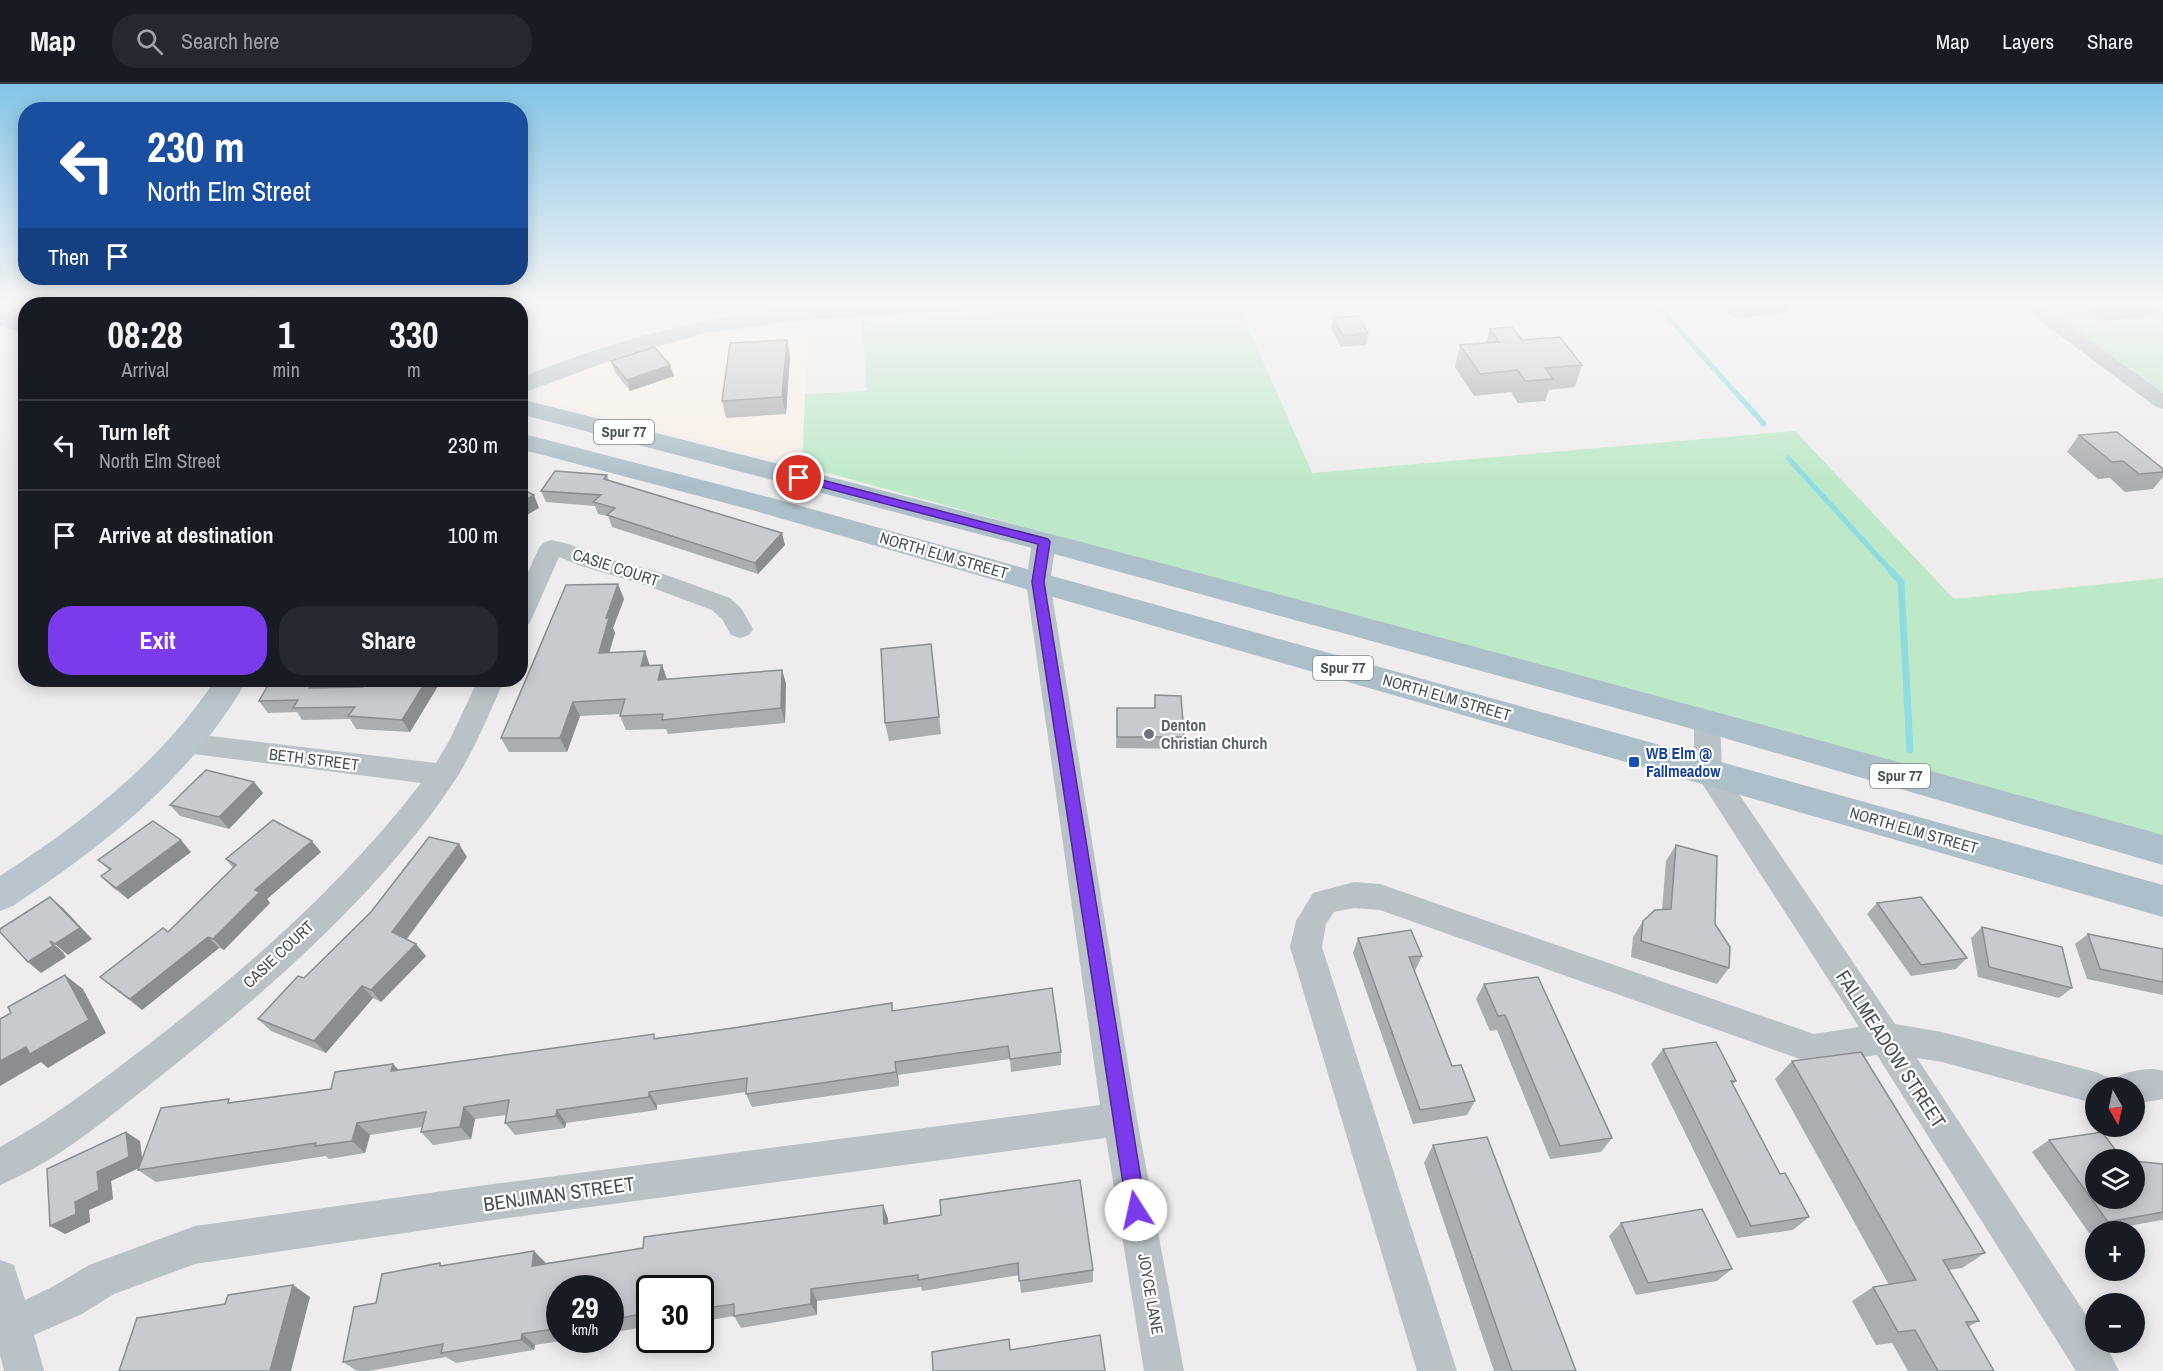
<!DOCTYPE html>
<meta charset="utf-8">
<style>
body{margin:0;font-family:"Archivo Narrow",sans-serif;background:#242831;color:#f1f3f6;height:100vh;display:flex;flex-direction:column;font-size:22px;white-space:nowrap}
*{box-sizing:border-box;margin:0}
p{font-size:20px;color:#9ea1a6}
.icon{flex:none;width:33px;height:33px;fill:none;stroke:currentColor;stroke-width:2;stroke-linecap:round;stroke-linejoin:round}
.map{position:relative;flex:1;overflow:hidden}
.sheet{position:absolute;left:18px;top:213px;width:510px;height:390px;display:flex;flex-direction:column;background:#171b24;border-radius:24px;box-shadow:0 3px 15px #0003}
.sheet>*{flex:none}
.guide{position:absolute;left:18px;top:18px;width:510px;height:183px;border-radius:24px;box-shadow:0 3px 15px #0003;background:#1a4fa0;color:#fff;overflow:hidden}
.needle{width:39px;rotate:171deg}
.fabs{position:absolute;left:2085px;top:993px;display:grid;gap:12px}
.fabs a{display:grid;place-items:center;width:60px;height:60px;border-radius:50%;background:#171b24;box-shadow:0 3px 15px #0003;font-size:30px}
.speed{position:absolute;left:546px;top:1191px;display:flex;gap:12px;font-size:30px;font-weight:700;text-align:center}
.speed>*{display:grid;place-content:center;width:78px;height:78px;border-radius:50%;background:#171b24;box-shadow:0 3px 15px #0003;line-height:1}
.speed small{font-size:15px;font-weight:400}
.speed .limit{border:3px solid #111;border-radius:9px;background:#fff;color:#111}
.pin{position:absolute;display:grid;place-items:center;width:51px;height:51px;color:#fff;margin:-26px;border:3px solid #fff;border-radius:50%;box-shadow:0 2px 6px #0007}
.me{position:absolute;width:66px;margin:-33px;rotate:350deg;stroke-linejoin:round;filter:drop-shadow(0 0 4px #0008)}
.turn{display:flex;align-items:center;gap:21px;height:126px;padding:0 30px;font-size:27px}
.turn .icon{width:78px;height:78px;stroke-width:2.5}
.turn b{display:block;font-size:42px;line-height:51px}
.then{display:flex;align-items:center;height:57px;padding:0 30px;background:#0003;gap:12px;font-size:22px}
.eta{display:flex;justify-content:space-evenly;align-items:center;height:102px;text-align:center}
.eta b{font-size:36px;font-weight:700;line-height:42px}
.button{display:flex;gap:12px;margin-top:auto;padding:12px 30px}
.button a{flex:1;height:69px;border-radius:24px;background:#7c3aed;color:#fff;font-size:24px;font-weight:700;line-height:69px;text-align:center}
.button a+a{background:#242831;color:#f1f3f6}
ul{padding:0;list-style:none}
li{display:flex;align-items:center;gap:18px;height:90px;padding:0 30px;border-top:2px solid #363941}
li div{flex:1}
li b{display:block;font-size:22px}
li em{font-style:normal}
header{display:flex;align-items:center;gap:36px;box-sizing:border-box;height:84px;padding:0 30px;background:#171b24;border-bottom:2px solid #363941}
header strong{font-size:28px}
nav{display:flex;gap:33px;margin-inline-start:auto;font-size:21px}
.search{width:420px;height:54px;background:#242831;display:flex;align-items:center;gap:15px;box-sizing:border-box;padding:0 21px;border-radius:24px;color:#9ea1a6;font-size:22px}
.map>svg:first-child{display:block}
</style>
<header>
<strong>Map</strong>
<div class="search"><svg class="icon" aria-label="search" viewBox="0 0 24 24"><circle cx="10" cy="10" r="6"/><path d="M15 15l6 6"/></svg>Search here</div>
<nav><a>Map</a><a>Layers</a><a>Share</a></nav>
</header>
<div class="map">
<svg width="2163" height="1287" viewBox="0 0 2163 1287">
<rect width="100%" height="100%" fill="#eeecec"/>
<path fill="#f9f0e5" d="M809,238L802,382L544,318L543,311L548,304L606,275L701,253Z"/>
<g fill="#bde9c8">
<path d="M1107,220H1238L1312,389L1795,347L1954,515L2163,494V755L802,382L805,310L867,307L862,238Z"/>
<path d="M2028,220H2163V316Z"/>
</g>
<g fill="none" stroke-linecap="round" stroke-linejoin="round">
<g stroke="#8edce2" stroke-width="5">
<path d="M1656,220L1764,340"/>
<path d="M1788,374L1893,489"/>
</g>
<path stroke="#8edce2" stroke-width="7" d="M1892,488L1901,498L1910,666"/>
<g fill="#b8c2c7" fill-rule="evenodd">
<path d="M2018,220H2039L2163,309V325L2156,323Z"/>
<path d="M1044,451L1052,453L1056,458L1050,498L1137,1035L1184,1287H1144L1106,1054L486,1137L195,1180L114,1210L82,1230L34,1251L44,1287H4L0,1271V1176L14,1181L25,1216L54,1202L89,1181L195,1142L486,1101L1100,1021L1026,498L1032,458L1036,453Z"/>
<path d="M551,456L569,460L597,472L658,488L730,514L741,524L753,545L749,551L740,554L731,551L722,535L712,526L642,500L581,482L559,473L532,534L529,540L520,542V506L539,464L543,459Z"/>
<path d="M478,596H504C490,628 477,660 459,690C385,806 264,910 157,995C109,1033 58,1077 0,1101V1063C53,1034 101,997 149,960C249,883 344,799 421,699L186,669L176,666L172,659L176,652L186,649L436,679L449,657Z"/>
<path d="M1707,627L1716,630L1720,637L1722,685L1895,940L1942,948L2096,988L2108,993L2112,1001L2116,993C2129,987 2150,982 2163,987V1015L2134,1020V1004H2096V1020L1942,978L1917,974L2096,1246V1258H2104L2119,1287H2076L1877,971L1814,980L1380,826L1354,824L1334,828L1326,840L1322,863L1457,1287H1417L1290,863L1296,837L1313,809L1354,798L1380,800L1814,950L1859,943L1694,687V637L1698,630Z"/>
</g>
<g fill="#b9c5cc" fill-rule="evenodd">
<path d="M839,220H972L969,225L961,227L801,236L706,249L620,273L520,310V294C627,251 724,227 839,220Z"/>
<path d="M215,596H247C190,695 107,759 13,822L0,827V792C83,738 160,679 215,596Z"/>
</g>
<g fill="#adbfc8" fill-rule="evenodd">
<path d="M0,228L26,235V250L0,242Z"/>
<path d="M520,315C1070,451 1617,600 2163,751V781L1707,649L1036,465L520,330Z"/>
<path d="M520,349L772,414L2163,801V833L752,426L520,365Z"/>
</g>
</g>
<g fill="#abaeb1">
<path d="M1721,220H1790L1785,230L1734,234Z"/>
<path d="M2080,220H2162L2153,232L2103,237Z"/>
<path d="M1333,234L1368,249L1366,261L1341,263L1331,245Z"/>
<path d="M1490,245L1522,256L1582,281L1575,303L1549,306L1545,317L1518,319L1511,308L1474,312L1455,283L1460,261L1486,259Z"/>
<path d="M790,272L786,330L726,334L722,317Z"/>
<path d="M611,277L670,281L674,292L630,307L615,288Z"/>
<path d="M2079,351L2163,385V393L2153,405L2125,408L2110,394L2098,395L2067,368Z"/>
<path d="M607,391L609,397L785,461L758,490L612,443L608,432L598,430L595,422L546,418L541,407Z"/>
<path d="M624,515L613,544L615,549L609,569L650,582L662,581L667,595L782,586L786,600L785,639L668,650L666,645L626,646L620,632L621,630L580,632L567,668H509L501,654Z"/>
<path d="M933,577L941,650L889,657L885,639Z"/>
<path d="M271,596H329L325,603H363L367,596H441L435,607L410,648L356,645L350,635L302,636L297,628L268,629L259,617Z"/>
<path d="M1155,611L1184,653L1183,665L1116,664L1117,624H1154Z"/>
<path d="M254,698L263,709L229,745L180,732L170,721Z"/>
<path d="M1676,761L1715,840L1729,884L1717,900L1631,873L1633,853L1643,837L1662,826L1666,777Z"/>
<path d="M191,768L128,815L112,803L101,792L109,786L98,776Z"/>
<path d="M321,768L267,815L270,819L224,866L219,864L142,926L112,903L100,893L168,848L233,784L226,775Z"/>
<path d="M467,773L407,855L426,872L381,918L373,914L326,969L271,947L258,935L304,894Z"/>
<path d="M1877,819L1967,874L1956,885L1911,892L1867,830Z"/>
<path d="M1982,843L2072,904L2059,914L1978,893L1971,854Z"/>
<path d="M2088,850L2163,865V911L2087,895L2075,860Z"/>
<path d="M1358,854L1422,872L1415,887L1452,982L1475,1017L1467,1031L1413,1040L1353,869Z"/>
<path d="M1484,900L1612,1054L1601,1068L1550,1075L1497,946L1490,947L1476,915Z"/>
<path d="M892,919L893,927L1061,968V981L1011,988L1010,975L898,991L899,1002L752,1023L746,1010V1008L657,1021V1026L566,1039L565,1044L515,1051L505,1039L506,1031L475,1035L471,1055L433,1061L421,1048L422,1043L370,1051L365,1069L329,1075L326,1072L156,1098L138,1086L139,1084L111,1097L113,1115L89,1126L90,1138L65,1150L140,1057L142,1076L233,1018L331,1005L393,980L399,986L733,944Z"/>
<path d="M1663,965L1736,997L1732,1001L1780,1090L1809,1133L1793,1146L1737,1154L1651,980Z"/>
<path d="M1792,977L1985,1169L1962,1184L1949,1186L1979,1237L1968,1243L1994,1287H1908L1892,1259L1876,1261L1852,1217L1873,1203L1889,1201L1775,995Z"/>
<path d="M2049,1056L2096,1076L2163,1080V1137L2162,1136L2089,1149L2032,1068Z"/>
<path d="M1433,1061L1576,1287H1494L1424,1079Z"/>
<path d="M888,1134V1140L1093,1186V1198L1021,1209L1019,1191L922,1207L921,1203L817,1217V1231L741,1244L734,1232L700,1238V1204H650V1246L647,1247L644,1243L610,1249V1204H560V1256H568L535,1261L534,1266L456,1279L446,1273L369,1287H357L343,1278L443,1181L546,1179Z"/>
<path d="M1621,1139L1732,1185L1717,1197L1636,1211L1609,1152Z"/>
</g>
<g fill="#8b8d90">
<path d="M787,256L790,272L786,330L782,313Z"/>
<path d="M670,281L674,292L630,307L627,296Z"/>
<path d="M534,411L539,424L520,435V419Z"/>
<path d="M782,449L785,461L758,490L755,479Z"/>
<path d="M618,500L624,515L613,544L615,549L605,583L599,569L606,534Z"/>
<path d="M645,567L650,582H641Z"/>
<path d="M662,581L667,596H658Z"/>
<path d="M782,586L786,600L785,639L781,624Z"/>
<path d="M314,596H329L318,616L309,604Z"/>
<path d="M427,596H441L435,607L410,648L402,636Z"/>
<path d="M573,618L580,632L567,668L560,654Z"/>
<path d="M254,698L263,709L229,745L219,733Z"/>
<path d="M181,756L191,768L128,815L116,804Z"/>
<path d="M312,757L321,768L267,815L270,819L224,866L213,855L255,806Z"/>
<path d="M459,760L467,773L402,861L392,848Z"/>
<path d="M50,813L63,824L92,855L68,871L55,860Z"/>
<path d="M208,853L219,864L142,926L130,915Z"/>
<path d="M50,857L63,868L66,873L41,889L28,878Z"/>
<path d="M416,860L426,872L381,918L371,906Z"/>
<path d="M65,891L83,905L106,949L48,984L41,978L0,1002V977Z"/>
<path d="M362,902L373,914L326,969L314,957Z"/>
<path d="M895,978L898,991L899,1002L896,988Z"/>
<path d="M393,980L405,993L391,987Z"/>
<path d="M649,1008L657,1021V1026L649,1013Z"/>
<path d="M464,1023L475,1035L471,1055L460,1043Z"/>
<path d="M557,1026L566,1039L565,1044L556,1032Z"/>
<path d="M357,1039L370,1051L365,1069L352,1057Z"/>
<path d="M126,1048L140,1057L143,1082L111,1097L113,1115L89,1126L90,1138L65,1150L50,1142L75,1118Z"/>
<path d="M883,1121L888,1134V1153L884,1140Z"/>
<path d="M534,1167L546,1179L532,1182Z"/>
<path d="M293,1201L310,1213L291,1287H270Z"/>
<path d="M811,1205L817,1217V1231L811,1220Z"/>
<path d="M522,1250L535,1261L534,1266L521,1256Z"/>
</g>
<g fill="#c7cace" stroke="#8b8d90" stroke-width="1.5">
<path d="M1358,232L1368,249L1343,252L1333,234Z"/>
<path d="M1512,243L1522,256L1560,253L1582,281L1545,284L1553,295L1525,297L1518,286L1480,290L1460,261L1499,258L1490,245Z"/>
<path d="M787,256L782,313L722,317L730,259Z"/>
<path d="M654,263L670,281L627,296L611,277Z"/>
<path d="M2117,348L2163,385V388L2139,390L2123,377L2112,378L2079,351Z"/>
<path d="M555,387L607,391L604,395L782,449L755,479L607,431L615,424L593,418L601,411L541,407Z"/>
<path d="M520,404L534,411L520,419Z"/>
<path d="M618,500L606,534H609L599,569L645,567L641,582L662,581L658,596L782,586L781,624L662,636L663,630L620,632L625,615L573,618L560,654H501L566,501Z"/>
<path d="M931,560L939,633L885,639L881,565Z"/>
<path d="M271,596H314L309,604L363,603L367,596H427L402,636L348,632L355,623L293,624L298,616L259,617Z"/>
<path d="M1155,611L1181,612L1184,653H1117V624H1155Z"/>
<path d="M206,686L254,698L219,733L170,721Z"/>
<path d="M273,736L312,757L255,806L260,808L213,855L208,853L130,915L100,893L163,844L168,848L236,781L226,775Z"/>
<path d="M153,737L181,756L116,804L101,792L111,785L98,776Z"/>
<path d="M429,753L459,760L392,848L416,860L371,906L362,902L314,957L258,935L298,892L304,894L371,828Z"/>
<path d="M1676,761L1717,772L1715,840L1730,863L1729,884L1641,857L1643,837L1655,826L1671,825Z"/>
<path d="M50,813L80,844L55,860L50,857L53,862L28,878L0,848V845Z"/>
<path d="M1921,813L1967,874L1921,881L1877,819Z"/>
<path d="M1982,843L2062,863L2072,904L1989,883Z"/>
<path d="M1411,846L1422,872L1409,873L1452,982L1461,981L1475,1017L1420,1026L1358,854Z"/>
<path d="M2088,850L2163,865V898L2100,885Z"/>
<path d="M65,891L89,936L30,970L26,963L0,977V935L11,929L8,923Z"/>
<path d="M1538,893L1612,1054L1560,1062L1505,931L1498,932L1484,900Z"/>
<path d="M1052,904L1061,968L1010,975L1008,962L895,978L896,988L746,1010L747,994L649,1008V1013L557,1026L556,1032L505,1039L509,1016L464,1023L460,1043L421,1048L426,1028L357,1039L352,1057L315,1062L316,1059L138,1086L161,1024L229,1015L228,1019L331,1005L335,988L393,980L391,987L654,950V955L733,944L892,919V927Z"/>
<path d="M1716,958L1736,997H1731L1780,1090L1785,1089L1809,1133L1751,1142L1663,965Z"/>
<path d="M1861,968L1985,1169L1943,1176L1979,1237L1966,1238L1994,1287H1938L1915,1246L1898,1248L1873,1203L1916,1196L1792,977Z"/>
<path d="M126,1048L129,1073L97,1088L99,1106L75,1118L76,1130L50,1142L47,1085Z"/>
<path d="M2102,1048L2123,1076H2096V1114H2134V1077L2163,1080V1128L2108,1138L2049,1056Z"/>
<path d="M1487,1053L1576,1287H1512L1433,1061Z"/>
<path d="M1080,1096L1093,1186L1019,1197L1018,1179L918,1196V1191L811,1205V1220L734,1232V1220L700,1225V1204H650V1233L637,1235V1231L610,1236V1204H560V1244L522,1250L521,1256L441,1269L443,1260L343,1278L354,1223L376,1219L382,1190L440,1179V1182L534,1167L532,1182L643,1164L644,1153L883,1121L884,1140L941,1131L940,1116Z"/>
<path d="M1702,1125L1732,1185L1648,1199L1621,1139Z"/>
<path d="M293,1201L270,1287H119L137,1234L225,1220L228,1211Z"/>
<path d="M1100,1251L1105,1287H933L932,1268L1009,1255L1010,1266Z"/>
</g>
<linearGradient id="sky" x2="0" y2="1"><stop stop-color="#84c4e6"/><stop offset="0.55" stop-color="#f7f6f6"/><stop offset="1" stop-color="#f7f6f6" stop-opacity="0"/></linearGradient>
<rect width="2163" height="400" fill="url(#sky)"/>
<path fill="#7c3aed" stroke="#51269a" stroke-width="1.5" d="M799,390L1048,455L1050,458L1044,498L1146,1126L1143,1133L1136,1136L1130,1133L1127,1126L1032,498L1038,460L795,396V391Z"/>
<circle fill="#6b7280" stroke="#fff" stroke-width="2" cx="1149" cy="650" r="6"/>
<rect fill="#1a4fb4" stroke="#fff" stroke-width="2" x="1628" y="672" width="12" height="12" rx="3"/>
<g text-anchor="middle" stroke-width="4.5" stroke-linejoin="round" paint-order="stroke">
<g fill="#fff" stroke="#7e8589" stroke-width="1.5">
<rect x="594" y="336" width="60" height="24" rx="4.5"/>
<rect x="1313" y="572" width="60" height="24" rx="4.5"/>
<rect x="1870" y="680" width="60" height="24" rx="4.5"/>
</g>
<g font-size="15" font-weight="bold" fill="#465157">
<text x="624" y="353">Spur 77</text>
<text x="1343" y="589">Spur 77</text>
<text x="1900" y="697">Spur 77</text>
</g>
<g font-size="16" fill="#465157" stroke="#fff">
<text transform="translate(944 471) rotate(16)" y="6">NORTH ELM STREET</text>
<text transform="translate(616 483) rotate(18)" y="6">CASIE COURT</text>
<text transform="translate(1447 613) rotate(16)" y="6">NORTH ELM STREET</text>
<text transform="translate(314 675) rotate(7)" y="6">BETH STREET</text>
<text transform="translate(1914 746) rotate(16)" y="6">NORTH ELM STREET</text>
<text transform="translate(278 870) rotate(-43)" y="6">CASIE COURT</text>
<text transform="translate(1151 1210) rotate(80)" y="6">JOYCE LANE</text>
</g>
<g font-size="16" font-weight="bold" fill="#5b616d" stroke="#fff" text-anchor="start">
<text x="1161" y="647">Denton<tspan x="1161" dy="18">Christian Church</tspan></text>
</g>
<g font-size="16" font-weight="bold" fill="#164399" stroke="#fff" text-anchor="start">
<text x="1646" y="675">WB Elm @<tspan x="1646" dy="18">Fallmeadow</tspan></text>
</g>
<g font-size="20" fill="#465157" stroke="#fff">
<text transform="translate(1891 965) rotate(57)" y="7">FALLMEADOW STREET</text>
<text transform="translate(559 1110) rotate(-8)" y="7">BENJIMAN STREET</text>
</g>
</g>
</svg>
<div class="fabs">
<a><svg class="needle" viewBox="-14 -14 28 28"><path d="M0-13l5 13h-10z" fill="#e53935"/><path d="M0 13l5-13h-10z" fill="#9ea1a6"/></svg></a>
<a><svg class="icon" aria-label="layers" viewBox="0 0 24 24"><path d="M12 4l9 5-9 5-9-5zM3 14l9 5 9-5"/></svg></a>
<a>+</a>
<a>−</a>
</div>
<div class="speed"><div>29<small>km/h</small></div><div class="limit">30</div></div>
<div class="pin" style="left:799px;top:394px;background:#d93025"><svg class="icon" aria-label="arrive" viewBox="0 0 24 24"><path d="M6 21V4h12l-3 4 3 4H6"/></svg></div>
<svg class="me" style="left:1136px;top:1126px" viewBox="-20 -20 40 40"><circle r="19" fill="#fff"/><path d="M0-13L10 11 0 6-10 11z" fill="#7c3aed"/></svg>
<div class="guide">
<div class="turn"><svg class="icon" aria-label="left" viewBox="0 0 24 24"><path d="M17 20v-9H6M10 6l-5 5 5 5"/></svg><div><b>230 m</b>North Elm Street</div></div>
<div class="then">Then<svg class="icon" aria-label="arrive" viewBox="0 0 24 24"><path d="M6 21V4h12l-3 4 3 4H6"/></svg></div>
</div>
<section class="sheet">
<div class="eta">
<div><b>08:28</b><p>Arrival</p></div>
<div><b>1</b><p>min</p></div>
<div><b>330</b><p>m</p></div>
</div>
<ul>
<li><svg class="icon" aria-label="left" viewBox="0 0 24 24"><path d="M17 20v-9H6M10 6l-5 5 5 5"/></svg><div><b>Turn left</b><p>North Elm Street</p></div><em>230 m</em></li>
<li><svg class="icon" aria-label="arrive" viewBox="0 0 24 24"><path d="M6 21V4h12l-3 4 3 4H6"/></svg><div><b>Arrive at destination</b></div><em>100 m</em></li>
</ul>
<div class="button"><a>Exit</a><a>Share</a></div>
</section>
</div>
